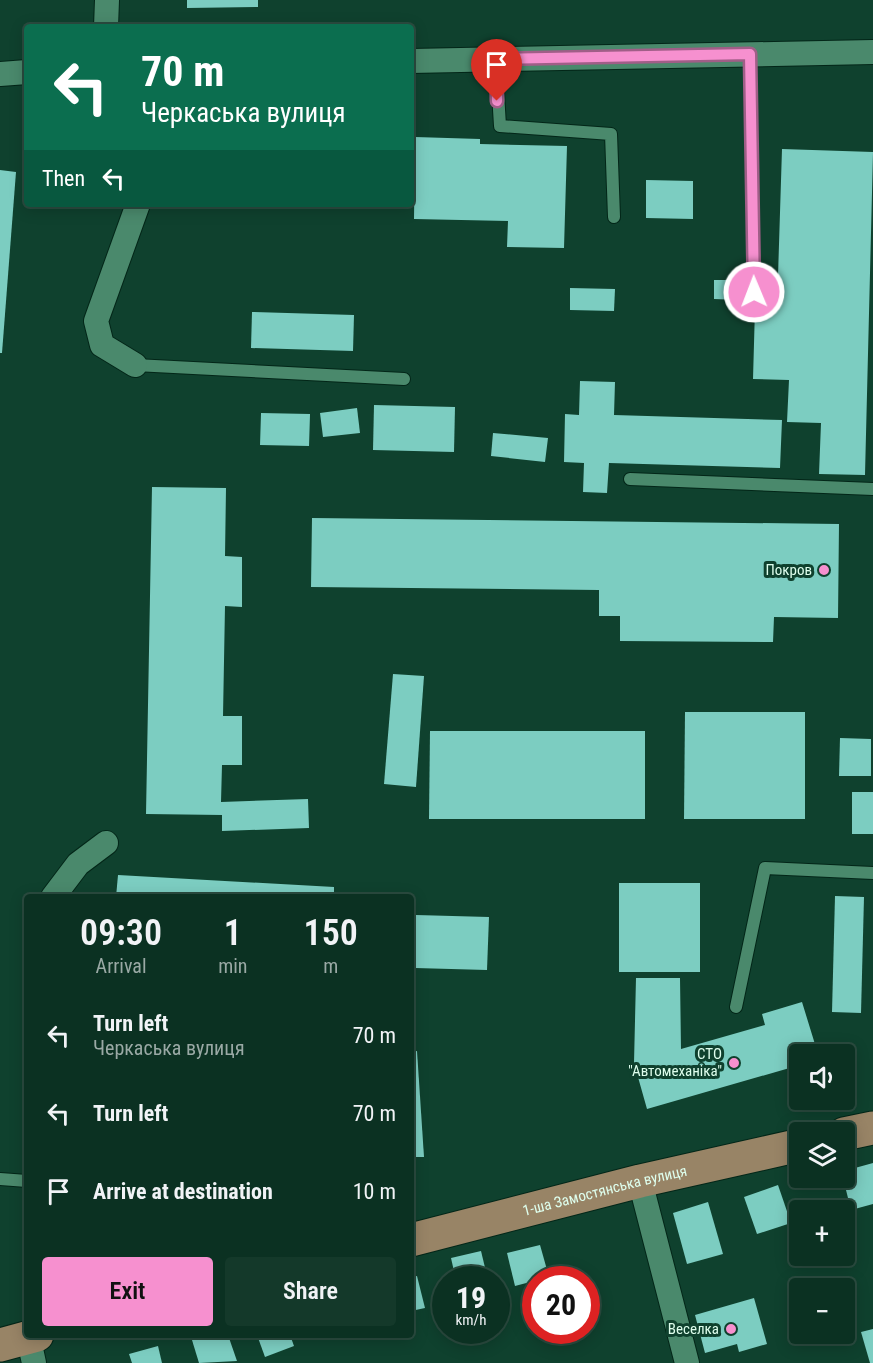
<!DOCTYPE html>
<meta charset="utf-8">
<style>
body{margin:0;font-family:"Roboto Condensed",sans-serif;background:#14392a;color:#f1f3f6;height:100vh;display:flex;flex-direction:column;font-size:22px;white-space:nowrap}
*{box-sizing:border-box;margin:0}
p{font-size:20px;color:#9aa9a5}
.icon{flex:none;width:33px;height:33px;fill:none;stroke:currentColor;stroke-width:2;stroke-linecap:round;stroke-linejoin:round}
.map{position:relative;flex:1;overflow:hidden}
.panel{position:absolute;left:24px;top:894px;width:390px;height:444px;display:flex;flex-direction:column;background:#0b3122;border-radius:6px;box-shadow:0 3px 15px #0003,0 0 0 2px #2b4c40}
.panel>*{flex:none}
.hud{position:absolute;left:24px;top:24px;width:390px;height:183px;border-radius:6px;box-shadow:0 3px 15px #0003,0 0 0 2px #2b4c40;background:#0b6e4f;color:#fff;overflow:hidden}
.tools{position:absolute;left:789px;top:1044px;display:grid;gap:12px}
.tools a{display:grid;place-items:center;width:66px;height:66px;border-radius:6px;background:#0b3122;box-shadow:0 3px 15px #0003,0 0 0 2px #2b4c40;font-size:30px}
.speed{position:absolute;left:432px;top:1266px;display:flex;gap:12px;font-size:30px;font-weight:700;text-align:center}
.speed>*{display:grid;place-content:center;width:78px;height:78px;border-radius:50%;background:#0b3122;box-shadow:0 3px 15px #0003,0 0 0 2px #2b4c40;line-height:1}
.speed small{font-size:15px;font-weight:400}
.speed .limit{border:9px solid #d22;background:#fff;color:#111}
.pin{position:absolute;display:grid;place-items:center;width:51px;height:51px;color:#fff;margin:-62px -26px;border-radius:50% 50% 50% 0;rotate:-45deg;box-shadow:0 0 6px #0007}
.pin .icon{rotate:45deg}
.me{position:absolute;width:66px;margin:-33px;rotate:359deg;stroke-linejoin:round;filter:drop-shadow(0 0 4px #0008)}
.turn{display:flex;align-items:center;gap:21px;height:126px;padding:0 18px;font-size:27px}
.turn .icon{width:78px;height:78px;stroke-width:2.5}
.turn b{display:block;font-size:42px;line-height:51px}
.then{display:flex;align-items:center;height:57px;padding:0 18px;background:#0003;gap:12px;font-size:22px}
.eta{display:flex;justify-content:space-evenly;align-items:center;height:102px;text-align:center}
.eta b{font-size:36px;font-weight:600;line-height:42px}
.action{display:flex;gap:12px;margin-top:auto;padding:12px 18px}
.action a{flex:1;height:69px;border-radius:6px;background:#f690cf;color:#111;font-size:24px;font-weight:600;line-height:69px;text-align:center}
.action a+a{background:#14392a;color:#f1f3f6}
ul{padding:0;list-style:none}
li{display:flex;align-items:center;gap:18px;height:78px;padding:0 18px}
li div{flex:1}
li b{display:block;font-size:22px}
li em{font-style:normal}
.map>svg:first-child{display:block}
</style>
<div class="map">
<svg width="873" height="1363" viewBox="0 0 873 1363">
<rect width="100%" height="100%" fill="#0f412e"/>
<g fill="#7ccdc1">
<path d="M187,0H258V7L187,8Z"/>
<path d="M415,137L480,139V144L567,146L564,248L507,247L508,221L414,219Z"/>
<path d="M782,149L873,152L865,475L819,474L821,423L787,422L789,380L753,379L755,308H777Z"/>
<path d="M0,170L16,172L2,353H0Z"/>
<path d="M646,180L693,181V219L646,218Z"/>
<path d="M714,280H740V300L714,299Z"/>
<path d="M570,288L615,289L614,311L570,310Z"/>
<path d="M252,312L354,315L353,351L251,348Z"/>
<path d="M580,381L615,382L614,415L782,420L780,468L609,463L607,493L583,492L584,463L564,462L565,414L579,415Z"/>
<path d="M374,405L455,407L454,452L373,450Z"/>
<path d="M357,408L360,433L323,437L320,413Z"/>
<path d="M261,413L310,414L309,446L260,445Z"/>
<path d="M493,433L548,438L545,462L491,456Z"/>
<path d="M152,487L226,488L225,556L242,557V607L225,606L223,716H242V765H222L221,802L308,799L309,828L222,831V815L146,814Z"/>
<path d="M312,518L839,524L838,618L774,617L773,642L620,641V616H599V590L311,587Z"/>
<path d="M393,674L424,676L416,787L384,784Z"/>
<path d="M685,712H805V819H684Z"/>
<path d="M430,731H645V819H429Z"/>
<path d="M840,738L871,739V776H839Z"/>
<rect x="852" y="792" width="21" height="42"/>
<path d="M118,875L334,887V897H116Z"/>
<rect x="619" y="883" width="81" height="89"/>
<path d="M835,896L864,897L861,1013L832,1012Z"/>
<path d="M416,915L489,917L487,970L415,968Z"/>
<path d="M636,978H680L681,1049L765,1025L762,1014L802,1002L818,1054H800V1065L647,1109L634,1063Z"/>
<path d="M417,1051L424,1157H411V1052Z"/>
<path d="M873,1163V1204L851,1210L843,1178L844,1171Z"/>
<path d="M778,1185L791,1223L757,1234L744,1197Z"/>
<path d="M708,1202L723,1254L687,1264L673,1213Z"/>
<path d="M540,1245L549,1277L515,1286L507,1253Z"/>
<path d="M481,1251L488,1280H456L451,1258Z"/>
<path d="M417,1276L425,1308L411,1311V1277Z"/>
<path d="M754,1298L767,1344L739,1352L737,1344L705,1353L695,1315Z"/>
<path d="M873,1329V1363H870L861,1332Z"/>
<path d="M206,1335H228L237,1361L199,1363L192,1340Z"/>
<path d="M257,1335H290L294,1346L265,1357Z"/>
<path d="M158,1346L162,1363H132L129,1354Z"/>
</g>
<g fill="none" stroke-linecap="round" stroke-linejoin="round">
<defs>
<g id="lane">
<path d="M750,54L754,292"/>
<path d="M496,59L500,126L611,134L614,217"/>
<path d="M135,365L404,379"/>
<path d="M630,479L873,489"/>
<path d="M736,1007L765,868L873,873"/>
<path d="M0,1179L27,1181"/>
</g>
<g id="street">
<path d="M106,27L107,0"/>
<path d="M411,61L873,52"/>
<path d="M0,74L27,72"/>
<path d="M135,365L102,345L96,321L138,204"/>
<path d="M53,897L78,864L106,843"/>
<path d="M640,1181L687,1363"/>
<path d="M28,1335L34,1363"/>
</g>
<g id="primary">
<path d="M844,1134L873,1128"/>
<path id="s1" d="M411,1240L640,1181L800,1145"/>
<path d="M0,1345L37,1335"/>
</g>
</defs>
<use href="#lane" stroke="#032618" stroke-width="14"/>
<use href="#street" stroke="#032618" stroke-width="26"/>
<use href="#primary" stroke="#032618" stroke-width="35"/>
<use href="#lane" stroke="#4a896c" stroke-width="12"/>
<use href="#street" stroke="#4a896c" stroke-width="24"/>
<use href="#primary" stroke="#988466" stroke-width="33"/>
</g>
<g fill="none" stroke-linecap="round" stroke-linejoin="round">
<defs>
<path id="route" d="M497,101L496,59L750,54L754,292"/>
</defs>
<use href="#route" stroke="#a05e87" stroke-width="15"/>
<use href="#route" stroke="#f690cf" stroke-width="10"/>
</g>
<g fill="#f690cf" stroke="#0f412e" stroke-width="2">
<circle cx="824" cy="570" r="6"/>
<circle cx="734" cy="1063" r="6"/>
<circle cx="731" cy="1329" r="6"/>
</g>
<g text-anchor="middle" stroke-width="6" stroke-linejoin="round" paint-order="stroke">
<g font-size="15" fill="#defeed" stroke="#0f412e" text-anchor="end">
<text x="812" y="575">Покров</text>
<text x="722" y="1059">СТО<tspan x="722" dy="17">"Автомеханіка"</tspan></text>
<text x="719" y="1334">Веселка</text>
</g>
<g font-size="15" fill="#defeed" stroke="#0f412e">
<text dy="5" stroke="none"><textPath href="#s1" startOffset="200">1-ша Замостянська вулиця</textPath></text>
</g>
</g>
</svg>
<div class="tools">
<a><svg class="icon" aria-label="sound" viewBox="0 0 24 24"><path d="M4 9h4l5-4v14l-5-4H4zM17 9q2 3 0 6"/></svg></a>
<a><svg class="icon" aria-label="layers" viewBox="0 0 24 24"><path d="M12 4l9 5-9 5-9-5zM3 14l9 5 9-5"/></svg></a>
<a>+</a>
<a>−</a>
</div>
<div class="speed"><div>19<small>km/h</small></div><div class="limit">20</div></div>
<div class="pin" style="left:497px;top:101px;background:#d93025"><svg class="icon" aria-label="arrive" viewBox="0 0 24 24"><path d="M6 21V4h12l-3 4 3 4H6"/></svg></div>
<svg class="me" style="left:754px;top:292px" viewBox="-20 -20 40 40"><circle r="17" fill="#f690cf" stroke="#fff" stroke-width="3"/><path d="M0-11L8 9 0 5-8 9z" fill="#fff"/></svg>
<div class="hud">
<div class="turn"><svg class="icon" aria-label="left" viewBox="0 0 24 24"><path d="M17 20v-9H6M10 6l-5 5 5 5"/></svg><div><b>70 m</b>Черкаська вулиця</div></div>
<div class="then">Then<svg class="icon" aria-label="left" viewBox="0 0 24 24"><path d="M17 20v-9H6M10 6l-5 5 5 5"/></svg></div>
</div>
<section class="panel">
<div class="eta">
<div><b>09:30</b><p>Arrival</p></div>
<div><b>1</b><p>min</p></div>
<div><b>150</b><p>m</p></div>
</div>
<ul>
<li><svg class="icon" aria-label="left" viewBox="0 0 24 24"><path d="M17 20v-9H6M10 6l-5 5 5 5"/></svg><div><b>Turn left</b><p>Черкаська вулиця</p></div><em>70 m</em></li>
<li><svg class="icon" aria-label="left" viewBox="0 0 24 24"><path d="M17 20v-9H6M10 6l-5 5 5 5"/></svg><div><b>Turn left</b></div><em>70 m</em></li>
<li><svg class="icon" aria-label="arrive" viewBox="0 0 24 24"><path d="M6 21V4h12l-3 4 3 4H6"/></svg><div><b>Arrive at destination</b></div><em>10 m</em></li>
</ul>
<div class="action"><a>Exit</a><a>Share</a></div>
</section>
</div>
